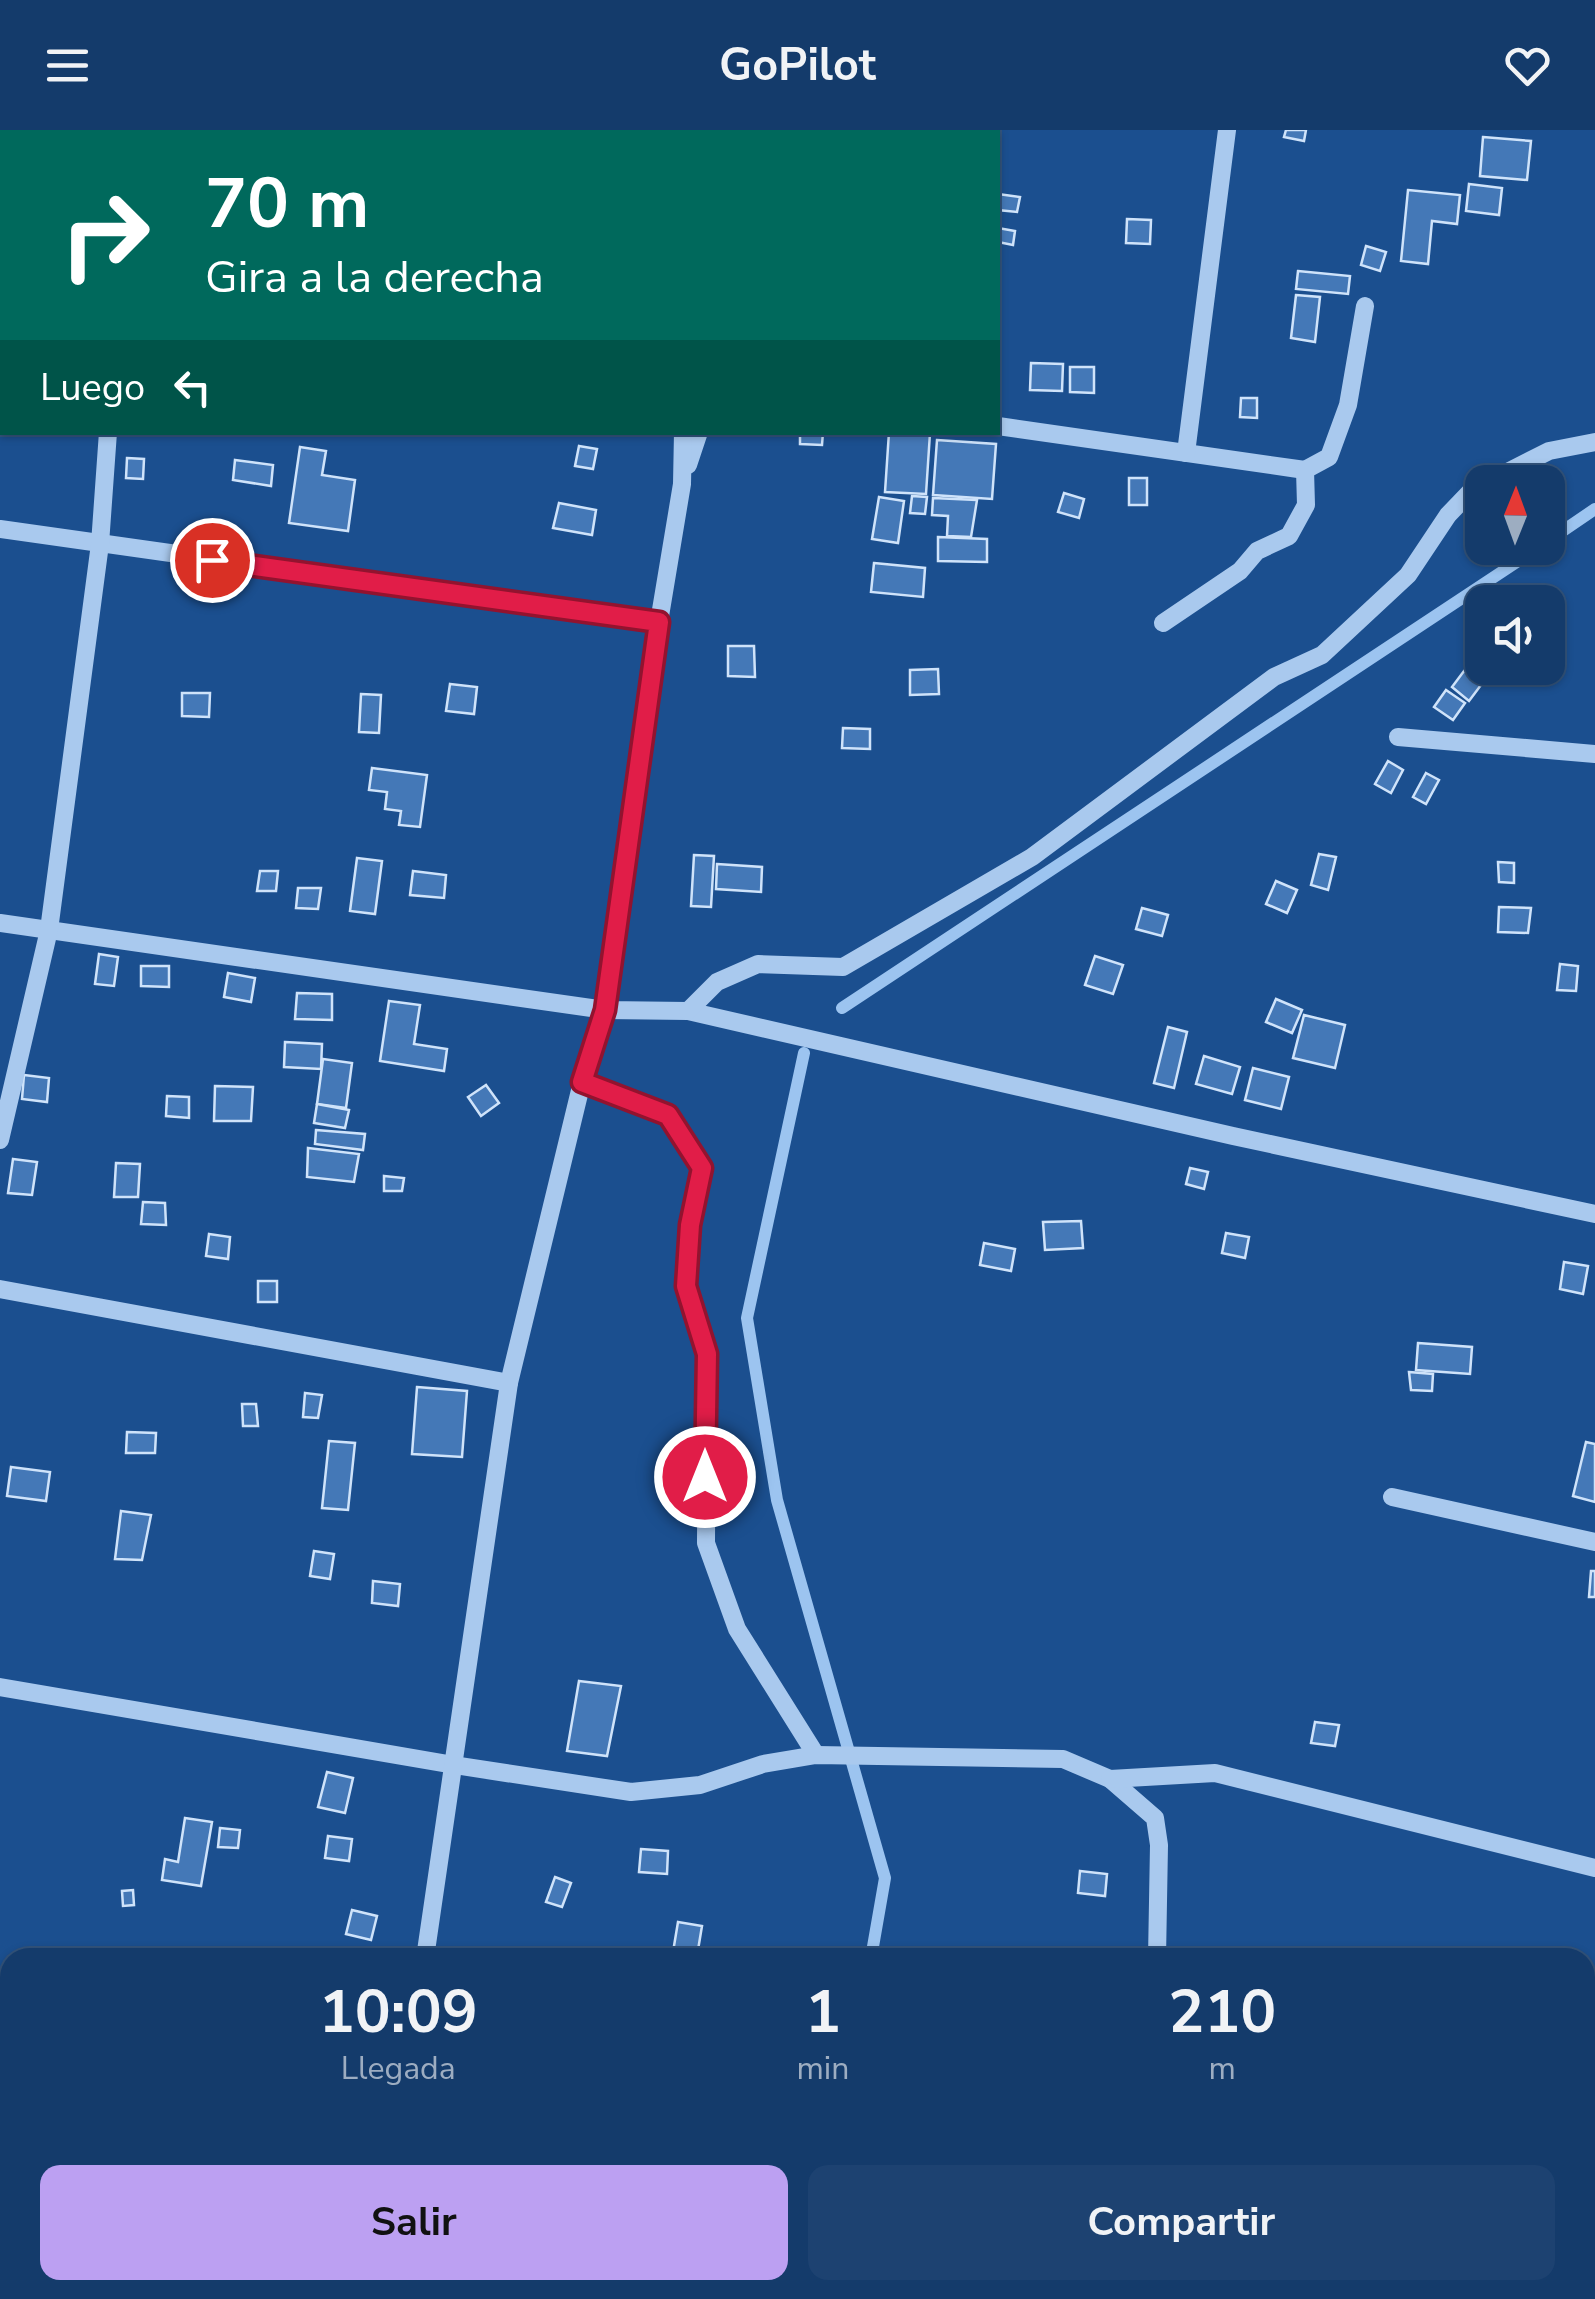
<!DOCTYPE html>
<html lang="es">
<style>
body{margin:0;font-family:"Nunito Sans",sans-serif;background:#1d4271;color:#f1f3f6;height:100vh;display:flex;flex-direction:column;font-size:38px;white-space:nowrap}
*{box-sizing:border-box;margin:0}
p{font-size:32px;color:#9dadc1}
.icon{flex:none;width:55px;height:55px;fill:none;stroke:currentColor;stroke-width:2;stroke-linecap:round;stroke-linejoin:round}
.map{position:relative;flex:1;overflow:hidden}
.details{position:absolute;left:0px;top:1818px;width:1595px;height:352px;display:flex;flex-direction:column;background:#143b6b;border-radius:30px 30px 0 0;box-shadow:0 2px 8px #0004,0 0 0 2px #33557e}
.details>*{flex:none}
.top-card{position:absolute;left:0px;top:0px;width:1000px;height:305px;box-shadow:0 2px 8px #0004,0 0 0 2px #33557e;background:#00695c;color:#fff;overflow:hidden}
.needle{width:65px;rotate:1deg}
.fabs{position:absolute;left:1465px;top:335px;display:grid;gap:20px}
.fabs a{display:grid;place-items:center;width:100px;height:100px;border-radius:20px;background:#143b6b;box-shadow:0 2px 8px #0004,0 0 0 2px #33557e;font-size:50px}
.pin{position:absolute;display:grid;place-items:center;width:85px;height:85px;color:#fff;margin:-42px;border:5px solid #fff;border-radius:50%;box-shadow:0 2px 10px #0007}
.me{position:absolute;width:110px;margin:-55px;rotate:0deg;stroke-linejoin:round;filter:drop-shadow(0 0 8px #0008)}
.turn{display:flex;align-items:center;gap:35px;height:210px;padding:0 40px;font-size:45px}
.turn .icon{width:130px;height:130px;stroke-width:2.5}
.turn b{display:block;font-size:70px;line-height:85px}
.then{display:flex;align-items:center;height:95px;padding:0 40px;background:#0003;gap:20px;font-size:38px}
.eta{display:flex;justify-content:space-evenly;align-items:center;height:170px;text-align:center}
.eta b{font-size:60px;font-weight:700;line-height:70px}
.button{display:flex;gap:20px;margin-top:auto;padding:20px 40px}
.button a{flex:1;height:115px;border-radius:20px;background:#bca0f2;color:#111;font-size:40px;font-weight:700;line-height:115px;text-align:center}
.button a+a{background:#1d4271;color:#f1f3f6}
header{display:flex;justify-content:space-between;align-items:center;height:130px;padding:0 40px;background:#143b6b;font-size:45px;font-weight:700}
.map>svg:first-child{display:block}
</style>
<header><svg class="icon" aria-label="menu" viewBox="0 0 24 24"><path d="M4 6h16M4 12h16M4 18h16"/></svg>GoPilot<svg class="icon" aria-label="heart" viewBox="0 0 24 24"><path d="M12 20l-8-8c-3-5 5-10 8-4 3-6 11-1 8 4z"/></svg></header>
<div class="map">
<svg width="1595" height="2169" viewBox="0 0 1595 2169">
<rect width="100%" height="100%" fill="#1b4f8f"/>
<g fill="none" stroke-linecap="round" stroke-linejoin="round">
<g stroke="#9cc4f0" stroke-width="12">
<path d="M1548,411L1595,379"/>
<path d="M842,878L1538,418"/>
<path d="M804,923L747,1188L777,1370L885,1748L871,1828"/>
<path d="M827,2160L829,2169"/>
</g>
</g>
<g fill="#4478b7" stroke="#cfe3fa" stroke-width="2.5">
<path d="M1286,0H1306L1304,11L1284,7Z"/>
<path d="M1483,7L1531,11L1527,50L1480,46Z"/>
<path d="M1469,54L1502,58L1499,85L1466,81Z"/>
<path d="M1408,60L1460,65L1457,94L1432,91L1428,134L1401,131Z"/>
<path d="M998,64L1020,67L1017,82L998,80Z"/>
<path d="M1127,89L1151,90L1150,114L1126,113Z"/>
<path d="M998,98L1015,101L1013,115L998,112Z"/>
<path d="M1366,116L1386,122L1380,141L1361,135Z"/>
<path d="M1298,141L1350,146L1348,164L1296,159Z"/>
<path d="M1296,165L1320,167L1315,212L1291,208Z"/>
<path d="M1031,233L1063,234L1062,261L1030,260Z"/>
<path d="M1070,237H1094V263L1070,262Z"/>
<path d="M1241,268H1257V288L1240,287Z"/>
<path d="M800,302H823L822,315L800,314Z"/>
<path d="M889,302L930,303L926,364L885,362Z"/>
<path d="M937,310L996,314L992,369L933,365Z"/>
<path d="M579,316L597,319L593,339L575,336Z"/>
<path d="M300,317L326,321L322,345L355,350L348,401L289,393Z"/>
<path d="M127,328L144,329L143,349L126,348Z"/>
<path d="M235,330L273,335L271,356L233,350Z"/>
<rect x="1129" y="348" width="18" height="27"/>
<path d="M1064,363L1084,369L1079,388L1058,382Z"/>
<path d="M912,366L927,367L925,384L910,383Z"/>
<path d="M879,367L904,371L898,413L872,409Z"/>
<path d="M933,368L977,370L971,407L947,406L948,386L932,385Z"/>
<path d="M559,373L596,380L592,405L553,398Z"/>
<path d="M938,407L987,409V432L938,431Z"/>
<path d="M874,433L925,438L923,467L871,462Z"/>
<path d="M728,516H754L755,547L728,546Z"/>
<path d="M938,539L939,564L910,565V540Z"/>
<path d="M1464,541L1481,555L1469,571L1452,557Z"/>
<path d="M450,554L477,557L474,584L446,581Z"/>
<path d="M1446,560L1465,573L1453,590L1434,577Z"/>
<path d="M182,563H210L209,587L182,586Z"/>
<path d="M361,564L381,565L379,603L359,602Z"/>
<path d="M843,598L870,599V619L842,618Z"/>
<path d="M1388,631L1403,640L1391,663L1375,654Z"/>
<path d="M372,638L427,645L420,697L399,695L401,681L385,679L387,662L369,660Z"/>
<path d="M1426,643L1439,650L1426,674L1413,667Z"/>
<path d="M1319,724L1336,727L1328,760L1311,755Z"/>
<path d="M694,725L714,726L711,777L691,776Z"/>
<path d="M357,728L382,731L375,784L350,781Z"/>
<path d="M1498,732L1514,733V753L1499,752Z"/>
<path d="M717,734L762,737L761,762L716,759Z"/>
<path d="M260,741H278L276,761H257Z"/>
<path d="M413,741L446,745L444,768L410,765Z"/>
<path d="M1276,751L1297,760L1287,783L1266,774Z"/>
<path d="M298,758H321L318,779L296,778Z"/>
<path d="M1499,777L1531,778L1528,803L1498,802Z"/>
<path d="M1142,778L1168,785L1162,806L1136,799Z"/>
<path d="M99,824L118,827L114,856L95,854Z"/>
<path d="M1095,826L1123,835L1113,864L1085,855Z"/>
<path d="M1560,834L1578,836L1576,861L1557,860Z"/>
<path d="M141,836H169V857L141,856Z"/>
<path d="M228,843L255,848L251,872L224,867Z"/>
<path d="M297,863L332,864V890L295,889Z"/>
<path d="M1276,869L1302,880L1292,903L1266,892Z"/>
<path d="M389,871L420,875L414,914L447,919L444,941L380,931Z"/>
<path d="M1304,885L1345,895L1335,938L1293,928Z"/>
<path d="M1168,897L1187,902L1174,958L1154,953Z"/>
<path d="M285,912L322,914L321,939L284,937Z"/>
<path d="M1204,926L1240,937L1232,964L1196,954Z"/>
<path d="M323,929L352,933L346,978L317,974Z"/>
<path d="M1253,938L1289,947L1281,979L1245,970Z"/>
<path d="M24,945L49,948L47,972L22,969Z"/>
<path d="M486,955L499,973L481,986L468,967Z"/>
<path d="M215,956L253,957L251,991H214Z"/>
<path d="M167,966L189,967V988L166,986Z"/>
<path d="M317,974L349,980L345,998L314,993Z"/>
<path d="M316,1000L365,1004L363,1020L315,1014Z"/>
<path d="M308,1018L359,1024L354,1052L307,1047Z"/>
<path d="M13,1029L37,1032L32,1065L8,1063Z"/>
<path d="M116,1033L140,1034L138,1067H114Z"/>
<path d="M1190,1038L1208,1042L1204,1059L1186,1054Z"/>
<path d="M384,1046L404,1048L402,1061H384Z"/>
<path d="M143,1072L165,1073L166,1095L141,1094Z"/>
<path d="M1081,1091L1083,1118L1045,1120L1043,1092Z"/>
<path d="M1226,1103L1249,1107L1245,1128L1222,1123Z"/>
<path d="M209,1104L230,1107L228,1129L206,1126Z"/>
<path d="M984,1113L1015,1119L1011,1141L980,1135Z"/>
<path d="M1564,1132L1588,1136L1583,1164L1560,1159Z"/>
<rect x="258" y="1151" width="19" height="21"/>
<path d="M1418,1213L1472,1217L1470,1244L1416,1240Z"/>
<path d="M1409,1242L1433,1244L1432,1261L1411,1260Z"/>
<path d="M417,1257L467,1261L462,1327L412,1324Z"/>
<path d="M305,1263L322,1265L318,1288L303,1287Z"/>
<path d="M242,1274H256L258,1296H243Z"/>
<path d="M127,1302L156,1303L155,1323H126Z"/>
<path d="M329,1311L355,1313L348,1380L322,1378Z"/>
<path d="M1586,1312L1595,1314V1372L1573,1366Z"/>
<path d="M11,1337L50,1342L46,1371L7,1366Z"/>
<path d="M121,1381L151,1385L142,1430L115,1429Z"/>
<path d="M314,1421L334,1424L330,1449L310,1446Z"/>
<path d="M1591,1441H1595V1467H1589Z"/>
<path d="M373,1451L400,1454L398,1476L372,1473Z"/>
<path d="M579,1551L621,1556L607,1626L567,1621Z"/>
<path d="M1315,1592L1339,1595L1335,1616L1311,1613Z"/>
<path d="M327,1642L353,1648L345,1683L318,1677Z"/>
<path d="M185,1688L212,1692L201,1756L162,1750L165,1729L178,1732Z"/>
<path d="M220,1698L240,1700L238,1718L218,1717Z"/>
<path d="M328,1706L352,1709L349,1731L325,1728Z"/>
<path d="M641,1719L668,1721L667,1744L639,1742Z"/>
<path d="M1080,1741L1107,1744L1105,1766L1078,1763Z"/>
<path d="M555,1747L571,1753L562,1777L546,1772Z"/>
<path d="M133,1760L134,1775L123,1776L122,1761Z"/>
<path d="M352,1780L377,1786L371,1810L346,1804Z"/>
<path d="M678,1792L702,1796L697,1826L673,1822Z"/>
<path d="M1354,2160H1380L1385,2161L1383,2169H1352Z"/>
<path d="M1463,2160H1525L1523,2169H1461Z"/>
</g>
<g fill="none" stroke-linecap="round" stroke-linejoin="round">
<g stroke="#a9c9ee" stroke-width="18">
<path d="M0,2H5"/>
<path d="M133,2V0"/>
<path d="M698,2V0"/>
<path d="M770,2L771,0"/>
<path d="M998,296L1305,340"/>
<path d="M1186,323L1227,0"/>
<path d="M688,335L699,302"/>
<path d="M1488,352L1549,321L1595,312"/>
<path d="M0,399L659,492"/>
<path d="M1163,493L1240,441L1257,421L1289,406L1306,375L1305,340L1329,327L1348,275L1365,176"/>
<path d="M1398,607L1595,624"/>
<path d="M0,793L605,880L688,881L1233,1006L1595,1084"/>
<path d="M688,881L717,852L758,834L843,837L1032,727L1274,547L1322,525L1408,445L1448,385L1472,360L1482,355"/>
<path d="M582,952L669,985L702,1039L690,1095L686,1156L707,1224L706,1413L737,1499L816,1625"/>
<path d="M0,1010L49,800L100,414L108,302"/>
<path d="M0,1159L509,1253"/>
<path d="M1392,1367L1595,1412"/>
<path d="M0,1557L454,1635L631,1662L700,1655L763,1634L816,1625L1063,1629L1110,1649L1155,1688L1159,1715L1157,1828"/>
<path d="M1110,1649L1215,1643L1595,1738"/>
<path d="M425,1828L509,1253L582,952L605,880L659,492L682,354L683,302"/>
<path d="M0,1949L10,1950"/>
<path d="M1585,2072L1595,2074"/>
<path d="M374,2169L375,2160"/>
</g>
</g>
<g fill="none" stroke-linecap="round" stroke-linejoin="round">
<defs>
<path id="route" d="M212,430L659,492L605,880L582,952L668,985L702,1038L690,1095L686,1156L707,1224L705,1347"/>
</defs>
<use href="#route" stroke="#92132f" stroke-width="25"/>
<use href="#route" stroke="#e11d48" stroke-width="18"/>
</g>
</svg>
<div class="fabs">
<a><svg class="needle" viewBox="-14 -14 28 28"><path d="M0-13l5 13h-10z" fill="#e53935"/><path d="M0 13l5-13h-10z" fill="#9dadc1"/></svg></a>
<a><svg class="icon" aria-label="sound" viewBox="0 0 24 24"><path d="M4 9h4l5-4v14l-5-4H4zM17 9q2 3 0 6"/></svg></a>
</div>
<div class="pin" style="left:212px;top:430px;background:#d93025"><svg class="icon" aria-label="arrive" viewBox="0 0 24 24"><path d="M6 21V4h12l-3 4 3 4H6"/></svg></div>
<svg class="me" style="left:705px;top:1347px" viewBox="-20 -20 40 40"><circle r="17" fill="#e11d48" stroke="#fff" stroke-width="3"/><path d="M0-11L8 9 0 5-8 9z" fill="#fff"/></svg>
<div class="top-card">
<div class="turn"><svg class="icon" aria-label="right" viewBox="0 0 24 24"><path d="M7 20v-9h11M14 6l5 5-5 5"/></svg><div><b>70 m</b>Gira a la derecha</div></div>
<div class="then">Luego<svg class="icon" aria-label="left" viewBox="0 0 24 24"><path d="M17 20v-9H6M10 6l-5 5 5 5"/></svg></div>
</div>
<section class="details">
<div class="eta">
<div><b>10:09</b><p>Llegada</p></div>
<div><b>1</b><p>min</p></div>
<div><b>210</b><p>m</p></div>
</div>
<div class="button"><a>Salir</a><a>Compartir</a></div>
</section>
</div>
